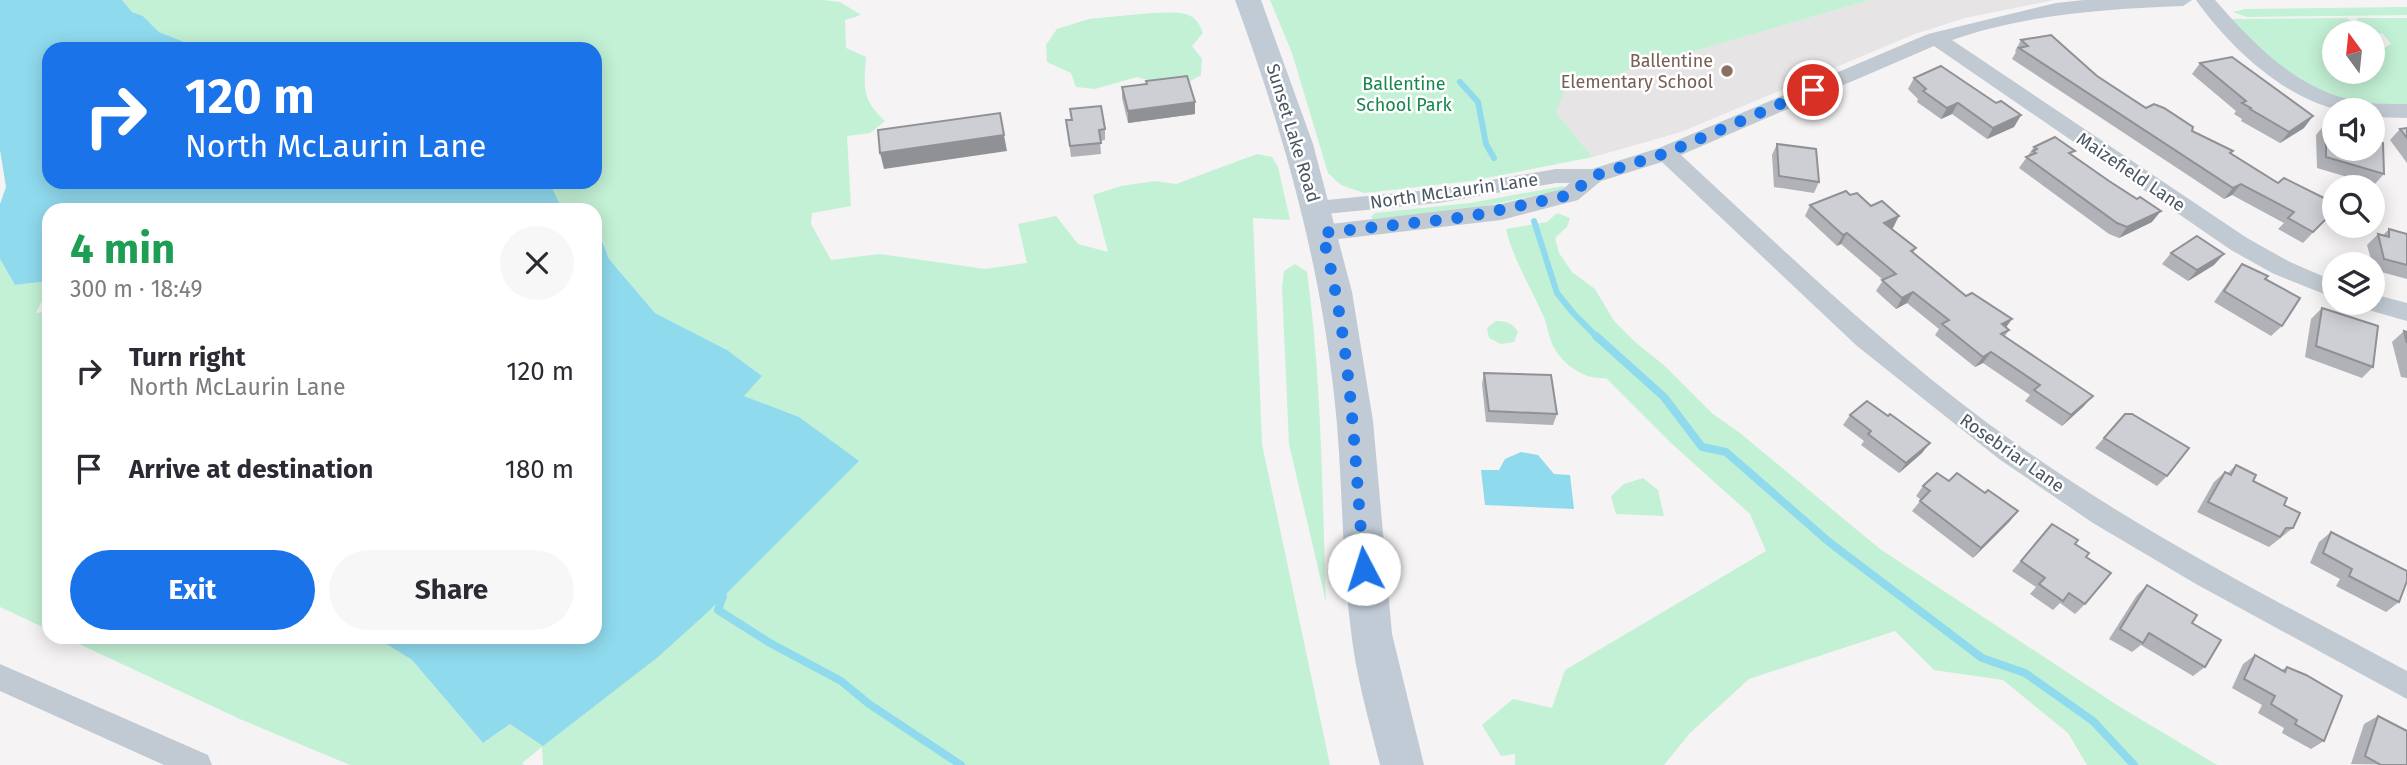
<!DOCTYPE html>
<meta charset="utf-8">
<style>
body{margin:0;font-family:"Fira Sans",sans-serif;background:#f7f7f7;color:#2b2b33;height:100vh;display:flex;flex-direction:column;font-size:26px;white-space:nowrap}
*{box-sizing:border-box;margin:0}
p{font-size:23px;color:#7c7c81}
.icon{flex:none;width:38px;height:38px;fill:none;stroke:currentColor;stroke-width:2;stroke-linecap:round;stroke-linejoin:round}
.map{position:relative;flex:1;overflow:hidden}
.drawer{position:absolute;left:42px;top:203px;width:560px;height:441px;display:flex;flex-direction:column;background:#fff;border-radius:21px;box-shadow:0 4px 18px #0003}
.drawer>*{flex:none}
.banner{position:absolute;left:42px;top:42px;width:560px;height:147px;border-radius:21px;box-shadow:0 4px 18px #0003;background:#1a73e8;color:#fff;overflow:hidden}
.needle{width:46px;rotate:345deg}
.controls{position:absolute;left:2322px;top:21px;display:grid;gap:14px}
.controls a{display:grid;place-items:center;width:63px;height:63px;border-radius:50%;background:#fff;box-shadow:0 4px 18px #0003;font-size:35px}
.pin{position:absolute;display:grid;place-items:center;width:60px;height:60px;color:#fff;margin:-30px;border:4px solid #fff;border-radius:50%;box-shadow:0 2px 7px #0007}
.me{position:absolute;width:77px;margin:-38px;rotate:355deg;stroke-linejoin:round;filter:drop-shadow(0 0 5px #0008)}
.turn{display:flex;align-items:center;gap:24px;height:147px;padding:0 28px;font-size:32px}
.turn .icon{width:91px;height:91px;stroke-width:2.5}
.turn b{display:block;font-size:49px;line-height:60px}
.round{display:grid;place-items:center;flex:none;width:74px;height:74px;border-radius:37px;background:#f7f7f7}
.summary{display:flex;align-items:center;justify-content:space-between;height:119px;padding:0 28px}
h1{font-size:42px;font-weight:700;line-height:52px;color:#1e9e55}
.cta{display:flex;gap:14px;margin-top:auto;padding:14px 28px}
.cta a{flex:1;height:80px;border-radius:42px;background:#1a73e8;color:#fff;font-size:28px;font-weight:700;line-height:80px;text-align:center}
.cta a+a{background:#f7f7f7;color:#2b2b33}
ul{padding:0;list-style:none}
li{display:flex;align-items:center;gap:21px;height:98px;padding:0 28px}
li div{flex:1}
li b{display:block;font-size:26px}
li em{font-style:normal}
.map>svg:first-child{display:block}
</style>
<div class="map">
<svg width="2407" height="765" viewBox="0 0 2407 765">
<rect width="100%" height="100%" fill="#f5f3f3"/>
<path fill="#e6e4e5" d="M1870,0H2054L1965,18L1915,34L1681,132L1593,157L1556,113L1564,89Z"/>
<g fill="#c3f1d5">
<path d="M122,0H823L840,2L861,15L845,20L846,48L866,57C864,87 861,99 885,121L870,133L847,136L851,206L812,213L811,224L831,260L880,254L985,269L1027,263L1018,224L1056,216L1078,244L1108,252L1093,195L1121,186L1155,181L1176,184L1257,154L1272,157L1278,167L1290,220L1253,218L1262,444L1330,765H543L542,747L522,763L524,765H350L242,720L64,637H375L412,660L483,743L510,724L710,610L723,596L799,417L743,396L762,376L727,350L655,313L609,259L601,235L595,232V210H563L549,182H595V49H202L159,32L143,16L132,12Z"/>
<path d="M1270,0H1870L1565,89L1556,113L1593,157L1471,181L1364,193L1341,185L1328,173L1292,53Z"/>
<path d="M2407,7V15L2247,17L2233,12L2245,9Z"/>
<path d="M1151,13C1174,13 1195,7 1203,33L1192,46L1202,59L1201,75L1187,83H1158L1137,77L1095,89L1076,87L1071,73L1047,62L1046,45L1057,29L1089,19Z"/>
<path d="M2347,18L2360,29L2351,33H2334V72H2373V48H2384L2391,44L2383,34L2364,29L2356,18H2407V105C2362,104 2319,97 2281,70C2263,57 2247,35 2231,19Z"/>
<path d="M1563,186L1566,189L1470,209L1373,219L1371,217L1375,213L1470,203Z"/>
<path d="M1557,213L1570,218L1567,227L1555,238L1559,253L1572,272L1595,289L1614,321L1635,342L1665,366L1713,414L1740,433L1880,549L2120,707L2217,765H2087L2068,733L2003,680L1934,670L1895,631L1749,679L1690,733L1664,765H1515V754L1501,756L1482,725L1513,699L1552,708L1565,670L1766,551L1750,514L1671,443L1606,378C1587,380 1567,368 1556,351C1549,341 1548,326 1543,315C1530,286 1513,259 1506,229L1547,222Z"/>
<path d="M0,259L15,285L49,281V286L36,313L49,311V630L0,607Z"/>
<path d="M1295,264L1307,272C1322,382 1322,492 1326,602L1289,444L1282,288L1284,271Z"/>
<path d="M1496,321C1506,321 1513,323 1518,332L1514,342L1501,344L1489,338L1487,328Z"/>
<path d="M1643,478L1658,490L1664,516L1616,514L1611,496L1624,484Z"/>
</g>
<g fill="#90daee">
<path d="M0,0H122L132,12L143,16L159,32L202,49H49V182H549L563,210H49V281L15,285L0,259V204L6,187L0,150Z"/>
<path d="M595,232L600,235L609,259L655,313L727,350L762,376L744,396L799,417L859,461L710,610L658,657L543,746L510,724L483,743L412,660L375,637H595Z"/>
<path d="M1521,452L1538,455L1554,474L1570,475L1574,509L1485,505L1481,470H1499L1505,459Z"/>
</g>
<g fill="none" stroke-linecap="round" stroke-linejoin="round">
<g stroke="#90daee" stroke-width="6">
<path d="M1460,82L1478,102L1486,144L1494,158"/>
<path d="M1534,221L1557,293L1574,314L1598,338"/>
</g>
<g stroke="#90daee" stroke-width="8">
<path d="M1596,336L1664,397L1702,447L1726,452L1829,542L1982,658L2025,673L2093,721L2134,765"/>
<path d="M716,591L723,596L718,610L770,643L841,681L869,704L961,765"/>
</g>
<g fill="#c1cad2" fill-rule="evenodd">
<path d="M2084,0H2192L2183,6C2105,9 2027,14 1952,40L2247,238L2290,262L2334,281V298L2274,274L2231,250L1934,46L1681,155C1790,256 1896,359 2018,445C2140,532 2275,600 2407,671V699L2196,584L2093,523L1999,459L1857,346L1662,162L1601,181L1578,200L1501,220L1322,241L1314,239L1311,233L1314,227L1322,225L1501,204L1563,189L1570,183H1556L1438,203L1315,215L1307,212L1304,207L1307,202L1438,189L1556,169H1592L1659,148L1928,34L2056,3Z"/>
<path d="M2196,0H2215C2251,41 2293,86 2348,99C2367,104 2387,104 2407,104V118L2373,117V110C2361,110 2347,112 2335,109C2279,94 2229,46 2196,0Z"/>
<path d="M2373,294L2407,303V321L2365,309L2361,303H2373Z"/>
<path d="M0,664L208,755L212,765H164L0,691Z"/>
</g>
<path fill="#c1cbd6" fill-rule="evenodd" d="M1235,0H1261L1313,144L1352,292L1373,421L1392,634L1424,765H1380C1369,721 1356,676 1351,631C1341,552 1343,472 1334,394C1319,258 1282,127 1235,0Z"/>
</g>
<g fill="#b0b2b7">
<path d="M2021,40L2097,76L2146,108L2192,131L2231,153L2278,183L2333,212L2303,243L2278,229L2284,223L2232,195L2224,199L2012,59L2016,52L2015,51Z"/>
<path d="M2200,63L2304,128L2280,143L2241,121L2242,119L2234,114L2236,111L2192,74Z"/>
<path d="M1914,78L1996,103L2021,115L2014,127L1987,139L1952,114L1941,119L1917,102L1918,99L1908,89Z"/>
<path d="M1146,84L1195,102V114L1128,123L1122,98V87Z"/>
<path d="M1066,120L1105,129V140L1100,141L1101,154L1071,157Z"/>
<path d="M2326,123L2384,174L2374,185L2317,168L2316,135Z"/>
<path d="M2407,128V163L2390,140L2400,129Z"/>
<path d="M1777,144L1819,182L1814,193L1774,187L1772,155Z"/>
<path d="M2034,147L2072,155L2152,222L2119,238L2109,234L2019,168Z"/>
<path d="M1810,205L1893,228H1891L1916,248L1913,253L1966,296L2012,319L2006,327L2009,330L2005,336L2084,406L2062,426L2025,401L2030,395L1983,363L1975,367L1935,335L1939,329L1907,303L1896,309L1876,291L1883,280L1841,244L1837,246L1805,216Z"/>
<path d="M2389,229L2407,234V279L2374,270L2367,245L2378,234L2383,235Z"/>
<path d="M2171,253L2214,265L2188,281L2162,264Z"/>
<path d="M2242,264L2265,279L2282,326L2271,336L2214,302L2233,275Z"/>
<path d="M2322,308L2373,367L2362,378L2305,357L2311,319Z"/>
<path d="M2404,331L2407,332V378L2401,377L2392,342Z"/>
<path d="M1484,373L1557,414L1553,425L1486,422L1482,384Z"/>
<path d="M2125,414L2167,476L2157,486L2095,448Z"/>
<path d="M1850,415L1888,416L1922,453L1899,473L1861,445L1864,441L1843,425Z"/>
<path d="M2236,465L2284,505L2293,528L2269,547L2197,512L2214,482L2225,472L2228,473Z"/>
<path d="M1949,481L1985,493L2010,521L1973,558L1912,511L1921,500L1916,496L1923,486Z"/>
<path d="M2052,524L2075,544L2086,557L2085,604L2075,614L2060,603L2053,610L2030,594L2036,587L2012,571Z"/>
<path d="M2331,532L2399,602L2386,612L2336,586L2340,579L2310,563L2319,542Z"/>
<path d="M2147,585L2192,623L2205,667L2193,676L2141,645L2132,652L2109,639L2137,595Z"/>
<path d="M2255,655L2282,670L2287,667L2324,741L2311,749L2282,733L2284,728L2258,713L2262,705L2232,688L2243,664Z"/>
<path d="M2378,716L2407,765L2351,764L2364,724Z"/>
</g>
<g fill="#909195">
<path d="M1195,102V114L1128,123V111Z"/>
<path d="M1958,103L1952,114L1941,119L1947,108Z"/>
<path d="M2021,115L2014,127L1987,139L1993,128Z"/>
<path d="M2313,116L2304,128L2280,143L2289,132Z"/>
<path d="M1004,135L1007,151L884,169L880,153Z"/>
<path d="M2241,184L2232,195L2224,199L2233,188Z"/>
<path d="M2161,211L2152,222L2119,238L2127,227Z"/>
<path d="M1899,216L1893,228L1878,234L1884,223Z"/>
<path d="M1847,233L1841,244L1837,246L1843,235Z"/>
<path d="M2224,254L2214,265L2188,281L2197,270Z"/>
<path d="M1913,292L1907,303L1896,309L1902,298Z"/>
<path d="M2012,319L2004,330L2002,324Z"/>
<path d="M1991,352L1983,363L1975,367L1983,357Z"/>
<path d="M2093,396L2084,406L2062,426L2071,415Z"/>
<path d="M1930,443L1922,453L1899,473L1906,463Z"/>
<path d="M2018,511L2010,521L1973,558L1981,548Z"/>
</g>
<g fill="#cdcfd5" stroke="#909195" stroke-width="2">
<path d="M2051,35L2097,76L2146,108L2154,104L2164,108L2193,127L2192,131L2233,151L2230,153L2278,183L2284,178L2332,202L2333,212L2313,232L2288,218L2294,212L2241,184L2233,188L2019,48L2028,46L2021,40Z"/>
<path d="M2232,57L2313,116L2289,132L2250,109L2251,108L2242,103L2246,101L2200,63Z"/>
<path d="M1941,66L1996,103L2001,101L2021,115L1993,128L1958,103L1947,108L1923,91L1926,89L1914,78Z"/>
<path d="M1187,76L1195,102L1128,111L1122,87L1147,84L1146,81Z"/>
<path d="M1101,106L1105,129L1099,130L1101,143L1070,146L1066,120H1072L1070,109Z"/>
<path d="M1000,113L1004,135L880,153L878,130Z"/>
<path d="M2326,123L2334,128V149H2373V140L2383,143L2384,174L2326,157Z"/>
<path d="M2407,128V138L2400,129Z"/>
<path d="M2055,137L2075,151L2069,153L2109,181L2137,199L2140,197L2161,211L2127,227L2117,223L2026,157L2036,153L2033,151L2037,149L2034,147Z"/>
<path d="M1777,144L1816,149L1819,182L1779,176Z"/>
<path d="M1846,191L1850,195L1857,193L1871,206L1882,201L1899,216L1884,223L1916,248L1911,251L1966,296L1972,293L2012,319L2002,324L2009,330L2001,334L2093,396L2071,415L2034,390L2040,385L1991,352L1983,357L1942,324L1949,320L1913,292L1902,298L1882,280L1896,274L1847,233L1843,235L1810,205Z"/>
<path d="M2389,229L2407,234V265L2384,259L2378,234L2389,237Z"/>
<path d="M2197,236L2224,254L2197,270L2171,253Z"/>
<path d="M2242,264L2268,276L2265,279L2300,298L2282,326L2224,291Z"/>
<path d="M2322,308L2378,326L2373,367L2316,346Z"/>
<path d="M2404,331L2407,332V343Z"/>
<path d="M1484,373L1551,375L1557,414L1489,411Z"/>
<path d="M1867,401L1888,416L1890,414L1930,443L1906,463L1868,434L1871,431L1850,415Z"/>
<path d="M2125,414H2132L2189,448L2167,476L2104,438Z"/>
<path d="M2236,465L2256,475L2253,481L2287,498L2284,505L2300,513L2293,528H2286L2280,537L2208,502L2225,472L2231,475Z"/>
<path d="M1937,473L1949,481L1957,473L1985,493L1988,490L2018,511L1981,548L1920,501L1930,491L1923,486Z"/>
<path d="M2052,524L2078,540L2075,544L2089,553L2086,557L2111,573L2085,604L2069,593L2063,601L2039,584L2045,578L2021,561Z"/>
<path d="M2331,532L2407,571V581L2399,602L2349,576L2352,569L2323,553Z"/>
<path d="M2147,585L2197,615L2192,623L2221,640L2205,667L2149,633L2143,643L2120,629Z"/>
<path d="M2255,655L2285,672L2287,667L2306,675L2342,696L2324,741L2295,724L2297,720L2271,704L2275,696L2244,679Z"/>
<path d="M2378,716L2407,731V765H2381L2365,756Z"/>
</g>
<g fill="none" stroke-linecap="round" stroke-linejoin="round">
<path stroke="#1a73e8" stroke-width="12" stroke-dasharray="0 21.6" d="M1364,569C1354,454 1352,345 1322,233L1467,217L1570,195L1593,176L1666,153L1813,90"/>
</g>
<circle fill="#8d6e63" stroke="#fff" stroke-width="2.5" cx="1727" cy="71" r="7"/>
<g text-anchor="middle" stroke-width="5" stroke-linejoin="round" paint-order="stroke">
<g font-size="18" fill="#785e54" stroke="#fff" text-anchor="end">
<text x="1713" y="67">Ballentine<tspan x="1713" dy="21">Elementary School</tspan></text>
</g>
<g font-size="18" fill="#17864f" stroke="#fff">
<text x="1404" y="90">Ballentine<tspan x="1404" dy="21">School Park</tspan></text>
</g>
<g font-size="18" fill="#4a5661" stroke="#fff">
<text transform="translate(1293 133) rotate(73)" y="6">Sunset Lake Road</text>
<text transform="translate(2131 172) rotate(34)" y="6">Maizefield Lane</text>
<text transform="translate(1454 191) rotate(-8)" y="6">North McLaurin Lane</text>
<text transform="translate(2012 453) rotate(35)" y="6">Rosebriar Lane</text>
</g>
</g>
</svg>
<div class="controls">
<a><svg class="needle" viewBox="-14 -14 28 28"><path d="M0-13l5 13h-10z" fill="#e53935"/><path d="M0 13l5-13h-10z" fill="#7c7c81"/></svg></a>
<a><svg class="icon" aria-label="sound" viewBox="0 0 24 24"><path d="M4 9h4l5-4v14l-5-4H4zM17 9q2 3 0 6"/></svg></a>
<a><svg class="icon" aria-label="search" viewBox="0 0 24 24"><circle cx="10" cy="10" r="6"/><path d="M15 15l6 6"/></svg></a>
<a><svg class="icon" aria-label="layers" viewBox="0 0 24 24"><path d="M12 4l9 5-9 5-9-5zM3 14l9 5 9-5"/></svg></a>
</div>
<div class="pin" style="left:1813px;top:90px;background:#d93025"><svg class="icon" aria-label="arrive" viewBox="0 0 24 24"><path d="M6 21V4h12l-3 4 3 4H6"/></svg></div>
<svg class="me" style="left:1364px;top:569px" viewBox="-20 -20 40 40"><circle r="19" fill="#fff"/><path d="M0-13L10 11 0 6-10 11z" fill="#1a73e8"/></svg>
<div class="banner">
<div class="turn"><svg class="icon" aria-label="right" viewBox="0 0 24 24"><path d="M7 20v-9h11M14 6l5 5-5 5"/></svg><div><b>120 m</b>North McLaurin Lane</div></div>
</div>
<section class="drawer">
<div class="summary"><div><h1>4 min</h1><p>300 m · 18:49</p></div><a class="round"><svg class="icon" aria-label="close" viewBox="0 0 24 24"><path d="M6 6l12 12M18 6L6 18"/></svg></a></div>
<ul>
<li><svg class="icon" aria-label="right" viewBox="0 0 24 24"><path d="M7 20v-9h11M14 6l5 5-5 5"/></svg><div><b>Turn right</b><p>North McLaurin Lane</p></div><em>120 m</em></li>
<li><svg class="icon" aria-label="arrive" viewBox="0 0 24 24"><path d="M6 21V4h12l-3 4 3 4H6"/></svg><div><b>Arrive at destination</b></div><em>180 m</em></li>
</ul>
<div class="cta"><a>Exit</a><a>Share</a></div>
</section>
</div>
